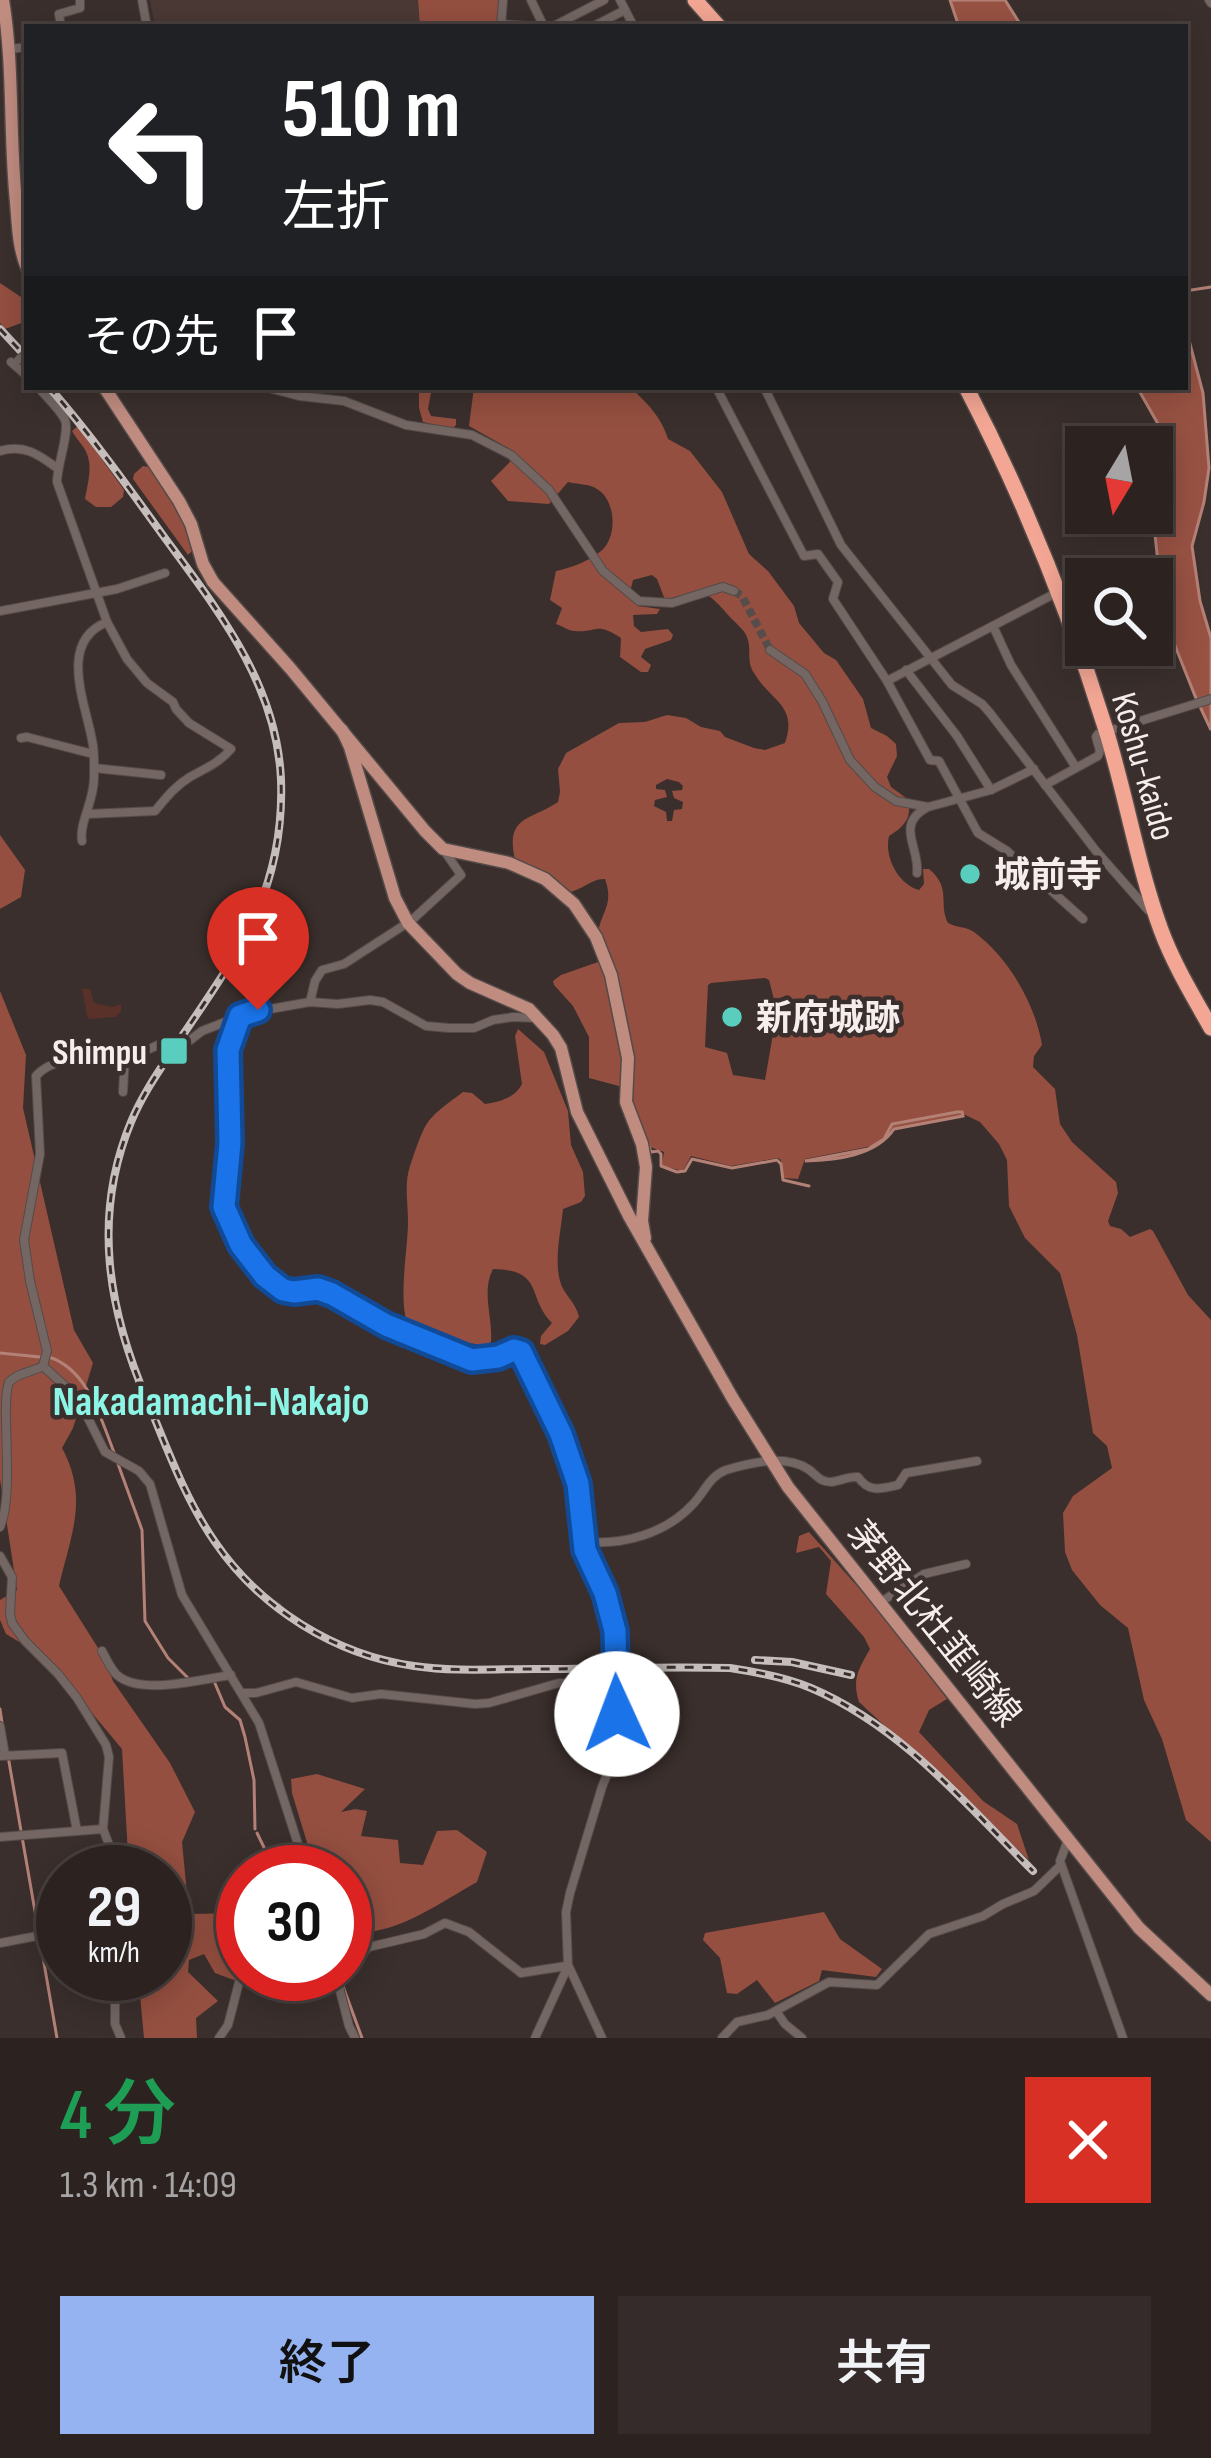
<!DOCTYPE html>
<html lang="ja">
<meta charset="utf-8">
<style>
body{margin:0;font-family:"Sofia Sans Condensed","Noto Sans JP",sans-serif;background:#342b2a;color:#f1f3f6;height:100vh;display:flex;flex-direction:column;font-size:45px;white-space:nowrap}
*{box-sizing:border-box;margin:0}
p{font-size:39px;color:#a6a4a5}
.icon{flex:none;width:66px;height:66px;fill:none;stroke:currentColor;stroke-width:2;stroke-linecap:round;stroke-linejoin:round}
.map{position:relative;height:2038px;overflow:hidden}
.details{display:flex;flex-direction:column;background:#2c2321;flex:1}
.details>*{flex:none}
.banner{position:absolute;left:24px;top:24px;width:1164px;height:366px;border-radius:0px;box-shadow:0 6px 30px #0003,0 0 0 3px #48403f;background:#202124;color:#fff;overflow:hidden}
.needle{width:78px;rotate:190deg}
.tools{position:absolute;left:1065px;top:426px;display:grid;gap:24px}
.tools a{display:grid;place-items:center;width:108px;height:108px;border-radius:0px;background:#2c2321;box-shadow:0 6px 30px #0003,0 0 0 3px #48403f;font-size:60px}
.speed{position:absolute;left:36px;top:1845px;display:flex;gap:24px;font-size:60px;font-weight:700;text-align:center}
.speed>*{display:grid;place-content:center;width:156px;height:156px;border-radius:50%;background:#2c2321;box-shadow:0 6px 30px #0003,0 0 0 3px #48403f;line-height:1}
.speed small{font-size:30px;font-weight:400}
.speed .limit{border:18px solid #d22;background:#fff;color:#111}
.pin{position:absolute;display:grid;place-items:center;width:102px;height:102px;color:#fff;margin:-123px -51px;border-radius:50% 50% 50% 0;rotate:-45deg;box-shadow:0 0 12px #0007}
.pin .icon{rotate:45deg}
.me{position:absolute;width:132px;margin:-66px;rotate:358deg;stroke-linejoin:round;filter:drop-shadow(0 0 9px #0008)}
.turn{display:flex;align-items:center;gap:42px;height:252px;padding:0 60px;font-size:54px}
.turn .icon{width:156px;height:156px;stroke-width:2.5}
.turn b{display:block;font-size:84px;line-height:102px}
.then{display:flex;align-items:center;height:114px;padding:0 60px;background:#0003;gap:24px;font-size:45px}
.round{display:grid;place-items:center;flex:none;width:126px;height:126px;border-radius:0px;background:#342b2a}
.overview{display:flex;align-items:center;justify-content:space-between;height:204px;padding:0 60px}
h1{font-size:72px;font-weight:600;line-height:90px;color:#1e9e55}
.primary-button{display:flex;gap:24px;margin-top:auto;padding:24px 60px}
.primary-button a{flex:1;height:138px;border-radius:0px;background:#95b2f1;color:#111;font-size:48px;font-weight:600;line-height:138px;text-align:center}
.primary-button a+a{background:#342b2a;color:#f1f3f6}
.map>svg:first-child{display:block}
</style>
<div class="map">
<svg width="1211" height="2038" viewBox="0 0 1211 2038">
<rect width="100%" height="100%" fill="#3a2f2c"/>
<path fill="#4a3935" d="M150,0H418L420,27H155Z"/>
<path fill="#593128" d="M82,989H90L94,1003L112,1007L121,1004V1011L116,1017L88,1019Z"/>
<g fill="#944f40" fill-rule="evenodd">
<path d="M418,0H503L501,27H420Z"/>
<path d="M0,283L24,299L27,321L5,329L0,323Z"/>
<path d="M419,387H432L428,409L431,416L456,419V425L452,429L423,422L419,408Z"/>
<path d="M474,387H630C647,403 661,416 668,439L690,451L722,492L749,554L768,571L794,606L799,623L824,653L836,660L863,699L871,728L887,736L896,744L897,756L887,777L891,787L909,800C911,819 905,826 889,836C884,857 898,884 919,890L924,884L923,869H929C952,888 938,904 948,923C957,928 965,926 974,932C1008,957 1035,1003 1042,1045L1034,1056L1033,1067L1055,1089L1060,1124L1072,1142L1116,1182L1118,1193L1108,1221L1110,1226L1121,1229L1130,1237L1150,1229L1153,1231L1188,1295L1211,1320V1842L1186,1820L1162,1739L1144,1700L1128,1628L1100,1605L1072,1570L1065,1552L1063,1513L1073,1496L1112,1468L1107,1446L1093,1433L1077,1335L1060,1273L1025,1238L1009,1206L1007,1160L999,1144L980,1122L957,1111L893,1124L884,1139L872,1146L805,1159L798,1179L783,1178L781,1160L778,1158L731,1166L691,1156L683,1171L662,1166L664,1152L650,1147L642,1135L630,1108L631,1060L598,932C602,911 614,904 605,879C591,878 582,891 568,892L515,860C505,815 530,821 558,802L560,792L558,769L566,753L619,723L645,722L667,715L686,718L701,727L720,731L725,737L754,748L765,750L785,743C798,705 771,702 754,673C746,661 752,650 747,637C744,629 735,623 729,616C704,587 701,589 665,600L657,579L652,575L633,580L630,592L638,606L660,609L657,614L633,615L634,626L641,632L668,629L673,635L671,640L645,649L641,657L651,665L648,672H641L620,657L621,638C595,621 598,633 575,631C568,631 563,626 556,624L562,608L550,600L556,571C571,568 589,561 601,551C618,537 616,500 597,489C590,484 576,484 568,482L549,504L508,501L491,481L510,462L508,448L469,426ZM667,779L679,782L683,786L682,790L672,791L674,798L683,802L682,809L674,810L672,821H667L666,812L654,806L655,800L667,797L665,790L656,789V785ZM765,978L769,980L777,1011L765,1080L733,1075L727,1053L705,1047L708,985L711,983Z"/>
<path d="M78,426L124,490L123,497L111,507H96L85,499C88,482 94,464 84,448C80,442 75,437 72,431Z"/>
<path d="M143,466L149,467C169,494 186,517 193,550L188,555L133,479L134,474Z"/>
<path d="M0,835L25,870L21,897L0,909Z"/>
<path d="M601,961L605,963L625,1060L622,1085L619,1086L589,1078V1037L573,1006L554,985L553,981L561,975Z"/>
<path d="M0,991L26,1055L23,1108L74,1330L93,1363L73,1428L62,1448C89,1498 71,1534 59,1586L105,1659L113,1681L170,1763L195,1812L182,1842L189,1914L243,1913V1974H263L250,1986L215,1973L204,1954L189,1960L188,1972L218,2001L196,2018L197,2038H144L138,1974H165V1872H129L122,1749L46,1658L6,1634L0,1620V1600L17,1590L0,1479Z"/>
<path d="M518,1029L544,1052L568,1111L571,1145L583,1172L585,1196L581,1202L563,1209C561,1231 554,1259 560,1281C563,1294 576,1302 579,1317L568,1331L545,1345L540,1344L541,1336L552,1323C526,1297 545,1270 493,1269C481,1292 493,1317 491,1342L487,1346L411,1333C396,1306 408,1252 408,1221C408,1204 404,1184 410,1166C413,1157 419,1139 423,1131C430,1114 449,1103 463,1092L472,1093L485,1104C499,1102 515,1098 522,1084L515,1036Z"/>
<path d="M809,1532L874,1605L947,1699L929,1710L919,1732L983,1801L1017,1824L1029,1860L859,1702C852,1679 858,1670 870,1649L864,1637L826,1594L831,1561L819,1547L796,1553L799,1536Z"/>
<path d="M317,1774L365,1789L341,1812L355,1809L367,1811L361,1836L398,1840L400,1863L423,1865L437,1831L457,1830L487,1852L477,1882C439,1903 390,1940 346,1931L345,1872H316L292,1793L291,1779Z"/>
<path d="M824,1912L840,1939L882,1969L876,1977L822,1970L819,1981L775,2003L757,1980L737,1994L727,1993L720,1958L703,1940L705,1933Z"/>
</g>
<g fill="#985243" stroke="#b48176" stroke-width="3">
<path d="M950,0H1005L1022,27H959Z"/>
<path d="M1185,325L1203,393L1209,468L1204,502L1192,546L1200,601L1211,638V730L1195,696L1164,618L1155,535V464L1162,431L1137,387H1185Z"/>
<path d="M957,1112H962L963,1116L894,1129C876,1156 836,1160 805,1161L868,1149L884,1139L892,1124Z"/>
</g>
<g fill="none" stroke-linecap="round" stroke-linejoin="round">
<g stroke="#b48176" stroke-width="3">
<path d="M1185,291L1211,287"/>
<path d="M648,1144L651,1152L658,1151L661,1154V1166L677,1172L685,1171L692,1159L732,1168L777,1160L781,1164L783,1180L809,1186"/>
<path d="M0,1353L40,1357"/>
<path d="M49,1357C89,1370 101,1420 115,1455"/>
<path d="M118,1464L142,1530L145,1621L168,1658L190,1680"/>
<path d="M214,1681L225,1707L240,1720L245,1737L254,1780L255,1829"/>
<path d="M0,1709L2,1723"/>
<path d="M8,1756L57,2038"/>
<path d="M257,1833L276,1872"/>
<path d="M340,1978L362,2038"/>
</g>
<g stroke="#564c49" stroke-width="8" stroke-dasharray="8 4" stroke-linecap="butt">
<path d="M734,591L742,596L770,650"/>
<path d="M274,1609L279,1601"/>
</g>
<defs>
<g id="minor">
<path d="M142,0L147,27"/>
<path d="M531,0L544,27"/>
<path d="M620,0L634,27"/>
<path d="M1209,0L1211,3"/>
<path d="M501,24L527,26"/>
<path d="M61,27L59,14L80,8V0"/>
<path d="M501,27L503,0"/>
<path d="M552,27L604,0"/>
<path d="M592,27L625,10"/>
<path d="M11,49L27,47"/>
<path d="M11,362L27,376"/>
<path d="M38,387C46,397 59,408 65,420C70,432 57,465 57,482L107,622L127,659L147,683L173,702L176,709L189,723L231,749C219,763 206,768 190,777C175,786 166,798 155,811L88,814"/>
<path d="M265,387L299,396L344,401L406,425L472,435L511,455L549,490L603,571L639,601L672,603L716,589L723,587L734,591"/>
<path d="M716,387L804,556L818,554L838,582L833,599L887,681L930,760L939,761L978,833L1007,851L1083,919"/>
<path d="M764,387L841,545L952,685L982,704L990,713L1096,851L1148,910"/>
<path d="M0,451C24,444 38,454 57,468"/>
<path d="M0,611L117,589L165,573"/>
<path d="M993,626L1011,665L1075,766"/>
<path d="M770,650L805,674L822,701L850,760L875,787L896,801L928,807L991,790L1034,769"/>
<path d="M906,670L957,736L991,790"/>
<path d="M887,681L1056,593"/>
<path d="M21,738L27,737L93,754"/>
<path d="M94,768L161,775"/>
<path d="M1045,785L1098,756L1100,751L1096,737L1098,734L1211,699"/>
<path d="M82,841C79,822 94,802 94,778C94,766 95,752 92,740C86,704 57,642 107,622"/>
<path d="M917,873C920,848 895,825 926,808"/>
<path d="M310,1002L315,981L322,970L344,964L412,920L461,875L443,849"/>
<path d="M240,1016L228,1050L230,1156L224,1207L241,1245L264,1276L283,1290L294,1292L318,1289L332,1294L386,1325L465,1357L481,1360L514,1350L522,1352L561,1434L579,1483L585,1550L605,1593L615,1639"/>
<path d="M189,1041L202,1031L248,1013L310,1002L338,1004L370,1000L383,1002L426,1026L449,1028H474L493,1020L513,1017L535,1018"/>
<path d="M123,1092L125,1054"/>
<path d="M43,1366L67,1388L85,1412L105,1452L139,1471L150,1484L182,1595L259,1723L307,1872"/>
<path d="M43,1366L47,1351L30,1281L24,1240L40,1154L36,1076C57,1052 109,1058 140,1052C154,1049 163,1040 176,1039"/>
<path d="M0,1527C15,1492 0,1407 9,1382C17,1373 33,1372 43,1366"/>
<path d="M584,1542C624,1545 666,1534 694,1503C705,1491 710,1476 726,1470C750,1463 784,1454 808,1469C816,1474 819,1482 831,1482C841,1481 848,1476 858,1477C869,1493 881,1489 898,1485L906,1473L977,1461"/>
<path d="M0,1556L12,1577L10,1613L12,1623L25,1641L58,1674L77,1698L106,1745L109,1757L103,1829L113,1855L114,1872"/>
<path d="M881,1602L924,1574L966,1564"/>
<path d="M102,1651C106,1658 110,1668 117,1675C141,1696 202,1679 231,1675"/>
<path d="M243,1693H256L296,1682L352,1698L381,1694L475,1704L489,1703L559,1683L616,1684"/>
<path d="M0,1726L5,1755"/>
<path d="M0,1756L62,1753L77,1831"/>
<path d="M0,1837L103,1829"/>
<path d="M1068,1840L1060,1861L1123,2038"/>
<path d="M0,1943L63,1931"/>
<path d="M569,1967L602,2038"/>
<path d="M115,1974V2024L121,2038"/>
<path d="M294,1974L315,1982L337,1979L354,1970L361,1955L369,1947L424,1934L445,1923L469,1932L521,1973L566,1966"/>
<path d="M336,1975L349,2026L355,2038"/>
<path d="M776,2011L785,2024L802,2038"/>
<path d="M219,2038L228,2025L243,1967"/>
<path d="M535,2038L568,1966L566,1912L570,1893L602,1787L621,1740L616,1684"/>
<path d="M722,2038L737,2022L768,2015L829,1982L877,1985L929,1934L983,1916L1003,1904L1034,1891L1061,1865"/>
</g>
<g id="major">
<path d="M3,0C14,67 9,134 16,202C18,224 18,247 27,268"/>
<path d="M104,387L179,501L191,524L203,564L213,582L290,668L425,831L443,849L509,863L545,879L574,904L596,937L611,975L628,1058L626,1102L642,1144L646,1167L642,1221L645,1238"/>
<path d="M342,730L350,747L395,898L408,923L457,974L470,983L529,1009L553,1035L561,1048L577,1112L629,1216L733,1399L788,1487L1139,1928L1211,1995"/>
</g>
<g id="highway">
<path d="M695,0L719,27"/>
<path d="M966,387C1022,495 1069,611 1105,727C1126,794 1137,864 1161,930C1174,965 1193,996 1211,1028"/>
</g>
</defs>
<use href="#minor" stroke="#544b49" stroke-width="10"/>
<use href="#major" stroke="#544b49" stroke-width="15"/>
<use href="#highway" stroke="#544b49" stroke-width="18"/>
<use href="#minor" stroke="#736663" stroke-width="8"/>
<use href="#major" stroke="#c08c80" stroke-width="12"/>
<use href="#highway" stroke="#f3a694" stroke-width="15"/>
<defs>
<g id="rail">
<path d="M0,329L27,358"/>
<path d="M49,387C90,434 126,484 162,534C217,609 277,683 281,780C285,891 237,955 178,1042C161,1068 143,1093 131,1122C92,1216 108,1310 147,1400C167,1448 185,1499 215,1542C260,1608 335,1655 414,1666C454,1672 495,1669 535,1669C600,1669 665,1666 730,1668C757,1672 785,1677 811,1688C901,1726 966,1804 1033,1871"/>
<path d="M755,1660L792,1662L851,1675"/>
</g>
</defs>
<use href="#rail" stroke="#c6bebc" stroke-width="8"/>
<use href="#rail" stroke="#3a2f2c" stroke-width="3" stroke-dasharray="9" stroke-linecap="butt"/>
<defs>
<g id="minor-bridge">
<path d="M18,360L27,354"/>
<path d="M615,1639L616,1680"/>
</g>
</defs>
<use href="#minor-bridge" stroke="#544b49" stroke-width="10" stroke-linecap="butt"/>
<use href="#minor-bridge" stroke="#736663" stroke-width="8"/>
</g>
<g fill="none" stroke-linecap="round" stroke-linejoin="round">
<defs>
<path id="route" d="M258,1010L240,1016L228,1050L230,1143L224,1207L241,1245L265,1276L283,1290L294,1292L318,1289L332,1294L386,1325L472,1360L498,1357L514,1350L521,1352L561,1434L578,1484L585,1550L605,1593L615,1631L617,1714"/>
</defs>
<use href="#route" stroke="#114b97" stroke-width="30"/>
<use href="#route" stroke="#1a73e8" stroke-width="21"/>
</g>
<g fill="#59cebe" stroke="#3a2f2c" stroke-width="4.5">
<circle cx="970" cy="874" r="12"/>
<circle cx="732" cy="1017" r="12"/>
<rect x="159" y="1036" width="30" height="30" rx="6"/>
</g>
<g text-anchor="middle" stroke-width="9" stroke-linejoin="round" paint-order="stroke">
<g font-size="36" fill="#f5eeec" stroke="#3a2f2c">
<text transform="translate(1145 766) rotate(74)" y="13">Koshu-kaido</text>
<text transform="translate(935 1623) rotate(51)" y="13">茅野北杜韮崎線</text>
</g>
<g font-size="36" font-weight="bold" fill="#f5eeec" stroke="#3a2f2c" text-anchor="start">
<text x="994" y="887">城前寺</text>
<text x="756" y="1030">新府城跡</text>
<text x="147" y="1064" text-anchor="end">Shimpu</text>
</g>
<g font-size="42" font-weight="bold" fill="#8df5e5" stroke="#3a2f2c">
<text x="211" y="1415">Nakadamachi-Nakajo</text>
</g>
</g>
</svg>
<div class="tools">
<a><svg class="needle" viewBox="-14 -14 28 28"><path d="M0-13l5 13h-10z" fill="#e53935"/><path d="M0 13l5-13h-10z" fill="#a6a4a5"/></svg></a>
<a><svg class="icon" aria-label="search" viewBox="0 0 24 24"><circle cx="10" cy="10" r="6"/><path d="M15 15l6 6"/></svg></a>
</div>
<div class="speed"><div>29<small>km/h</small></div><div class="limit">30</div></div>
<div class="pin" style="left:258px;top:1010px;background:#d93025"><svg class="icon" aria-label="arrive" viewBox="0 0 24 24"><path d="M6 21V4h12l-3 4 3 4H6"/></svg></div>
<svg class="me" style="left:617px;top:1714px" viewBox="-20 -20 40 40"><circle r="19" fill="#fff"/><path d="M0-13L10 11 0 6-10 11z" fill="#1a73e8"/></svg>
<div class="banner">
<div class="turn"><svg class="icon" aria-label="left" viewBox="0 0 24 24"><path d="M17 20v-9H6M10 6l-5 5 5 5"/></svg><div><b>510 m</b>左折</div></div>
<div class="then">その先<svg class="icon" aria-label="arrive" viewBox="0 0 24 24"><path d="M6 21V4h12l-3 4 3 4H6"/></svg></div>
</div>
</div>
<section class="details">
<div class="overview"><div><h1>4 分</h1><p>1.3 km · 14:09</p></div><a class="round" style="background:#d93025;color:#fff"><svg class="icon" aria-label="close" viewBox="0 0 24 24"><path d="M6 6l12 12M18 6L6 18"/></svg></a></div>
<div class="primary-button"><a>終了</a><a>共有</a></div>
</section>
